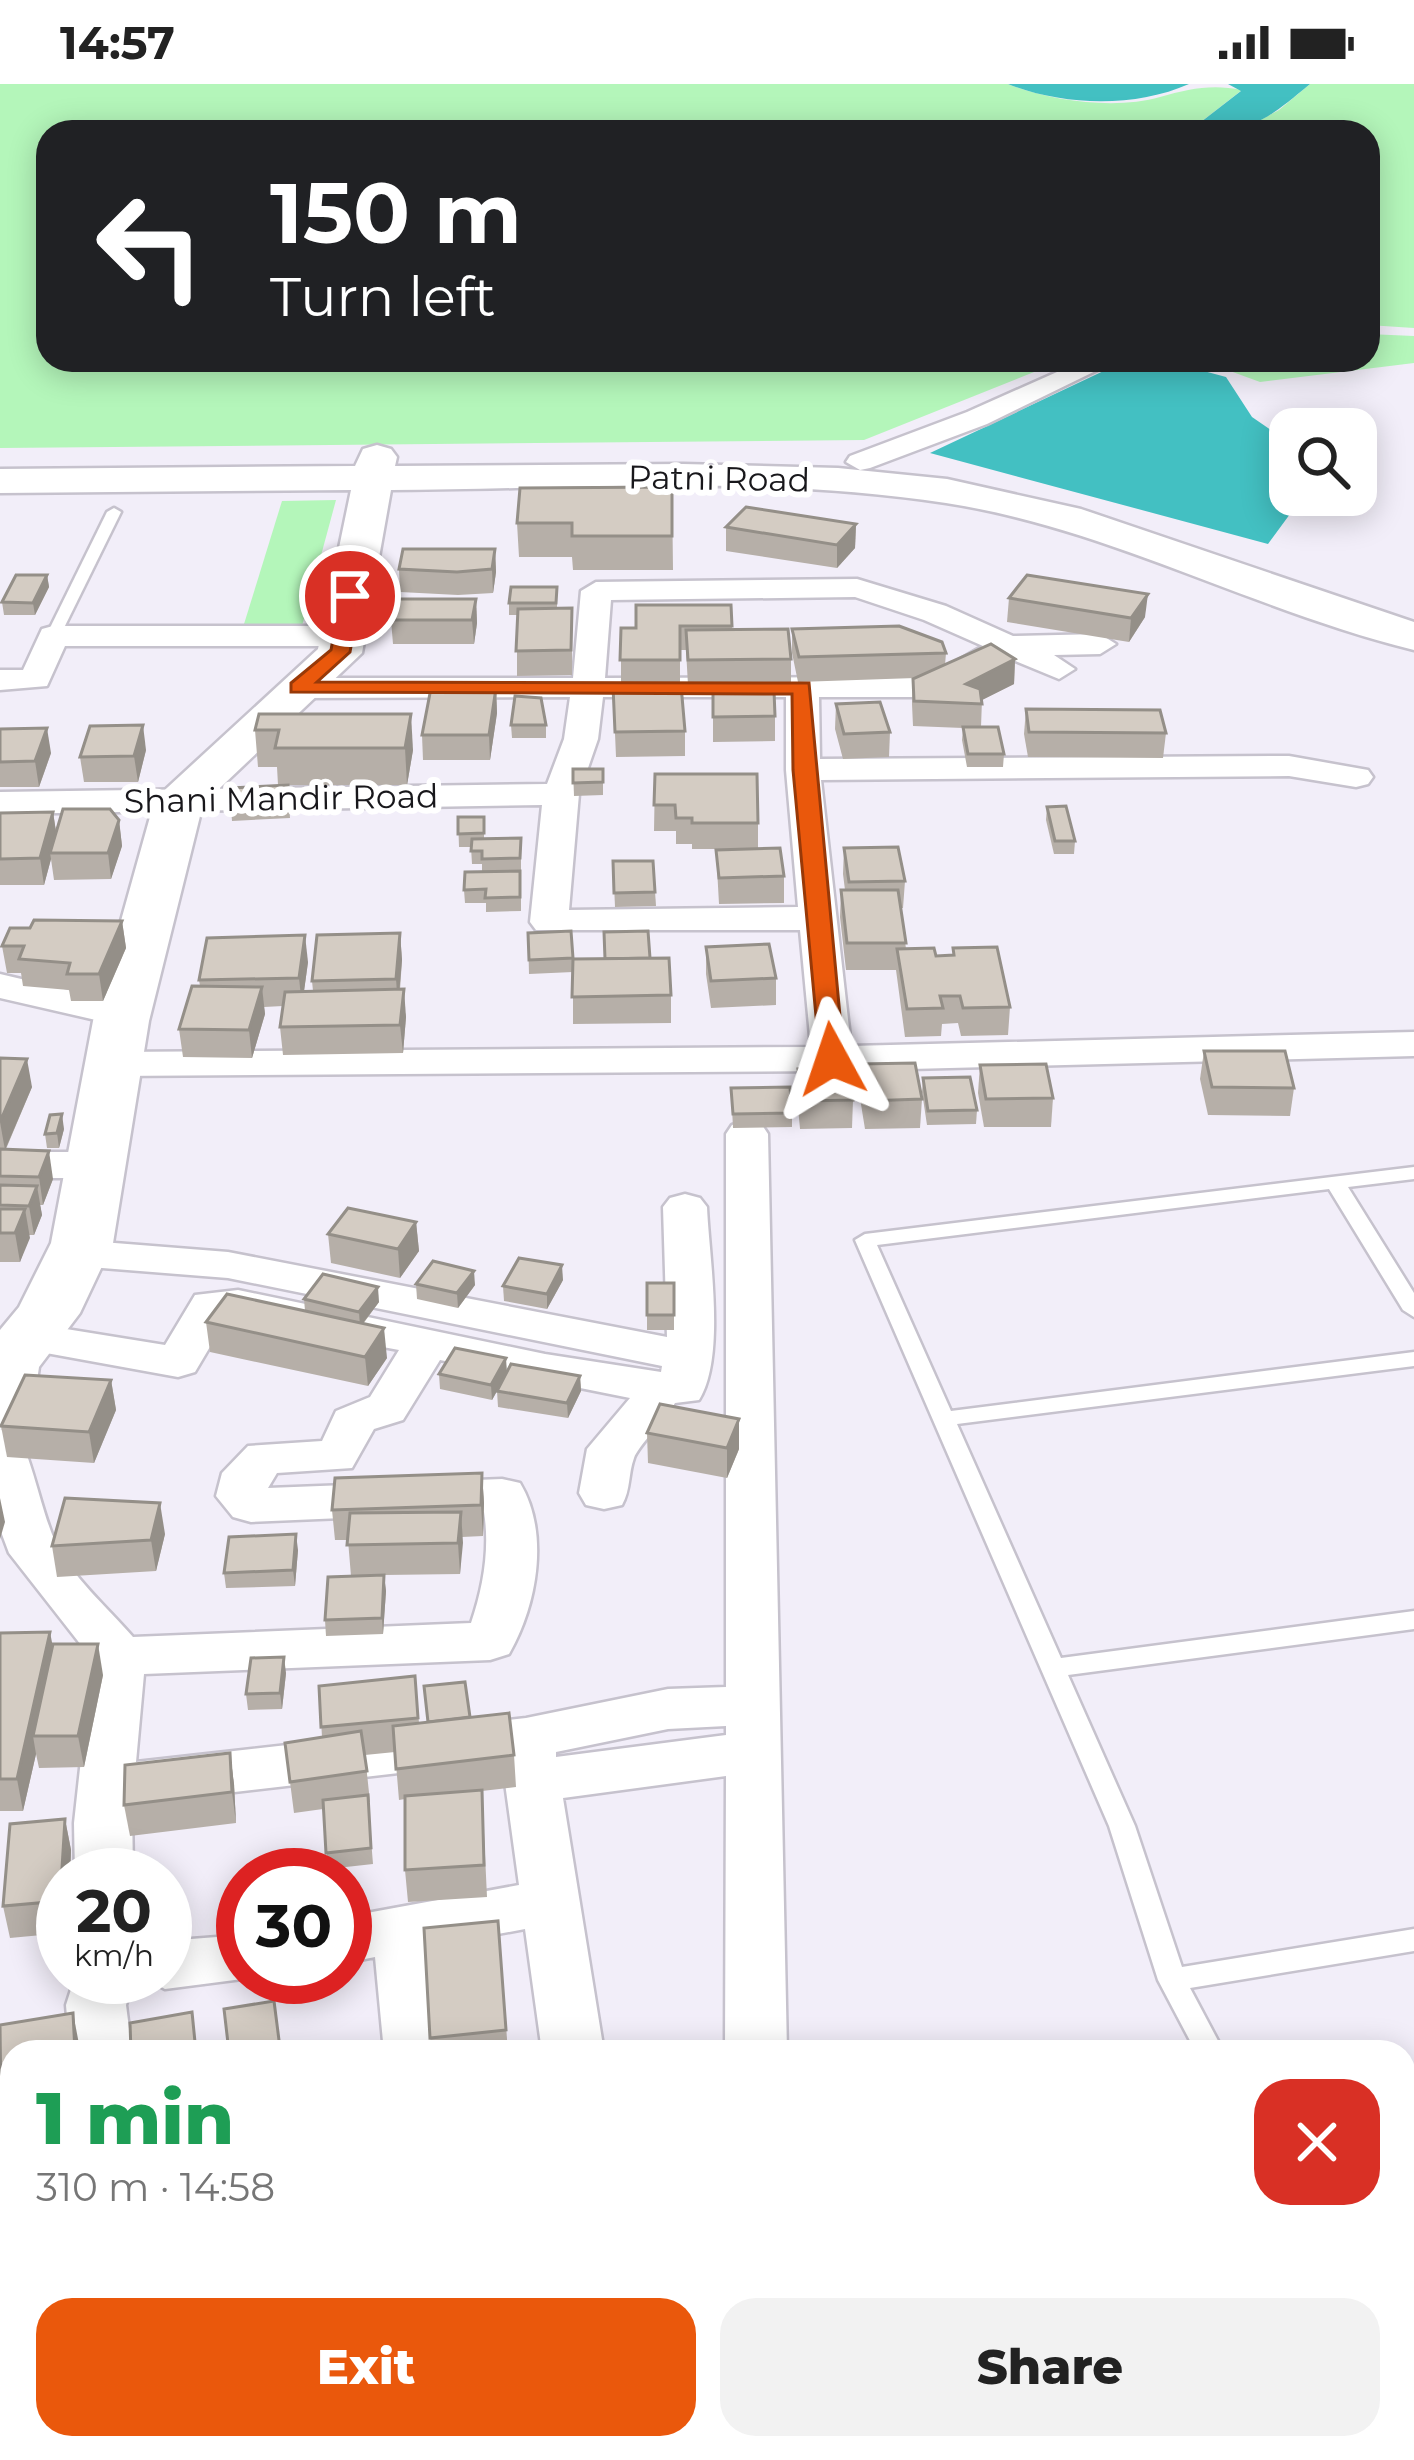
<!DOCTYPE html>
<meta charset="utf-8">
<style>
body{margin:0;font-family:Montserrat,sans-serif;background:#f2f2f2;color:#222;height:100vh;display:flex;flex-direction:column;font-size:45px;white-space:nowrap}
*{box-sizing:border-box;margin:0}
p{font-size:39px;color:#767676}
.icon{flex:none;width:66px;height:66px;fill:none;stroke:currentColor;stroke-width:2;stroke-linecap:round;stroke-linejoin:round}
.map{position:relative;flex:1;overflow:hidden}
.sheet{position:absolute;left:0px;top:1956px;width:1416px;height:420px;display:flex;flex-direction:column;background:#fff;border-radius:36px 36px 0 0;box-shadow:0 6px 30px #0003}
.sheet>*{flex:none}
.hud{position:absolute;left:36px;top:36px;width:1344px;height:252px;border-radius:36px;box-shadow:0 6px 30px #0003;background:#202124;color:#fff;overflow:hidden}
.buttons{position:absolute;left:1269px;top:324px;display:grid;gap:24px}
.buttons a{display:grid;place-items:center;width:108px;height:108px;border-radius:24px;background:#fff;box-shadow:0 6px 30px #0003;font-size:60px}
.speed{position:absolute;left:36px;top:1764px;display:flex;gap:24px;font-size:60px;font-weight:700;text-align:center}
.speed>*{display:grid;place-content:center;width:156px;height:156px;border-radius:50%;background:#fff;box-shadow:0 6px 30px #0003;line-height:1}
.speed small{font-size:30px;font-weight:400}
.speed .limit{border:18px solid #d22;background:#fff;color:#111}
.pin{position:absolute;display:grid;place-items:center;width:102px;height:102px;color:#fff;margin:-51px;border:6px solid #fff;border-radius:50%;box-shadow:0 3px 12px #0007}
.me{position:absolute;width:132px;margin:-66px;rotate:355deg;stroke-linejoin:round;filter:drop-shadow(0 0 9px #0008)}
.turn{display:flex;align-items:center;gap:42px;height:252px;padding:0 36px;font-size:54px}
.turn .icon{width:156px;height:156px;stroke-width:2.5}
.turn b{display:block;font-size:84px;line-height:102px}
.round{display:grid;place-items:center;flex:none;width:126px;height:126px;border-radius:36px;background:#f2f2f2}
.overview{display:flex;align-items:center;justify-content:space-between;height:204px;padding:0 36px}
h1{font-size:72px;font-weight:800;line-height:90px;color:#1e9e55}
.cta{display:flex;gap:24px;margin-top:auto;padding:24px 36px}
.cta a{flex:1;height:138px;border-radius:36px;background:#ea580c;color:#fff;font-size:48px;font-weight:800;line-height:138px;text-align:center}
.cta a+a{background:#f2f2f2;color:#222}
.status{display:flex;justify-content:space-between;align-items:center;height:84px;padding:0 60px;background:#fff;direction:ltr}
.status svg{height:33px;fill:currentColor}
.map>svg:first-child{display:block}
</style>
<div class="status"><b>14:57</b><svg viewBox="0 0 49 12"><path d="M0 12V9h3v3zM5 12V6h3v6zM10 12V3h3v9zM15 12V0h3v12zM26 1h20v11H26zM47 4h2v5h-2z"/></svg></div>
<div class="map">
<svg width="1414" height="2376" viewBox="0 0 1414 2376">
<rect width="100%" height="100%" fill="#f2eef9"/>
<g fill="#b4f6ba">
<path d="M0,0H1008C1049,17 1116,26 1160,13C1189,5 1211,0 1242,6L1188,48H48V276H1064L864,356L0,364Z"/>
<path d="M1310,0H1414V244L1368,241V48H1238L1279,26Z"/>
<path d="M1368,250L1414,252V279L1260,298L1200,276H1368Z"/>
<path d="M336,416L299,553H240L282,417Z"/>
</g>
<g fill="#43c0c2">
<path d="M1008,0H1189C1135,24 1063,22 1008,0Z"/>
<path d="M1228,0H1310C1262,40 1251,48 1188,48L1241,7Z"/>
<path d="M1174,279L1226,293L1252,333L1290,359V411H1304L1268,460L930,369L1112,283Z"/>
</g>
<g fill="none" stroke-linecap="round" stroke-linejoin="round">
<defs>
<g id="lane">
<path d="M114,424L121,428L60,552L48,555L46,552L107,428Z"/>
<path d="M1414,1083V1095L1348,1103L1414,1209V1233L1403,1226L1329,1105L877,1161L951,1327L1414,1268V1282L957,1340L1061,1574L1414,1527V1545L1068,1591L1135,1742L1182,1883L1414,1845V1867L1190,1904L1224,1968H1196L1158,1896L1109,1742L855,1156L865,1150Z"/>
<path d="M1404,2224L1414,2228V2274L1404,2270Z"/>
</g>
<g id="street">
<path d="M1084,276H1118L987,340L870,384L860,386L846,378L850,372L967,328Z"/>
<path d="M857,495L946,522L1013,552L1100,550L1116,560L1100,570L1054,571L1075,585L1059,595L1008,574L937,613H819L820,675L1289,672L1368,686L1373,693L1368,700L1356,703L1289,692L821,696L851,962L1414,948V972L832,987L114,992L100,989L94,980L100,971L114,968L811,963L800,846H536L530,838L542,721L0,730V708L547,700L564,655L570,613L298,614L282,604L298,594H573L581,507L596,498ZM855,513L924,536L983,562L930,593L605,594L611,516ZM603,613H786V686L798,823L569,826L579,710L598,655Z"/>
<path d="M53,542H343L359,552L343,562H65L47,602L0,606V586H23L42,545Z"/>
<path d="M0,890L136,922L142,930L136,938L122,942L0,914Z"/>
<path d="M747,1037L762,1041L768,1050L787,1968H725L726,1692L563,1714L604,1968H542L525,1845L433,1862L446,1968H384L375,1873L345,1879V1833L519,1801L502,1677L132,1720L133,1791H75L74,1739L92,1575L9,1469L0,1445V1345L17,1350C32,1373 41,1427 55,1457C70,1491 108,1524 133,1553L471,1539C483,1504 490,1465 484,1428L251,1438L233,1433L216,1412L222,1389L248,1362L322,1357L336,1327L370,1313L399,1266L227,1234L195,1288L178,1293L13,1263L6,1253L13,1243L29,1239L165,1261L195,1211L238,1206L545,1270L661,1288L662,1282L228,1194L77,1182L61,1178L55,1169L61,1160L77,1156L228,1168L667,1253L663,1123L670,1114L685,1110L700,1114L707,1123C709,1173 726,1273 699,1316L675,1319C665,1336 638,1362 634,1374C628,1390 631,1405 622,1421L604,1425L586,1421L579,1409L587,1365L630,1314L440,1276L403,1336L374,1345L352,1384L277,1389L268,1404L502,1395L520,1399C550,1449 537,1521 509,1570L490,1576L144,1590L136,1678L526,1634L668,1605L726,1603V1050L732,1041ZM726,1642V1651L556,1673V1668L668,1645Z"/>
<path d="M0,1068H96L111,1072L117,1081L111,1090L96,1094H0Z"/>
<path d="M243,1851V1893H257L165,1905L142,1893H165V1857Z"/>
<path d="M75,1893H135L126,1921L132,1968H70L66,1921Z"/>
<path d="M12,2143V2201L0,2204V2146Z"/>
<path d="M86,2364H302L304,2376H83Z"/>
<path d="M529,2364H599L595,2376H525Z"/>
<rect x="721" y="2364" width="70" height="12"/>
</g>
<path id="secondary" d="M377,361L391,365L397,373L395,382L683,380L838,384L947,395L1081,425L1414,538V566C1255,527 1108,444 946,419C764,391 574,405 391,406L362,569L203,720L149,937L113,1159L80,1229L39,1283L33,1324L24,1339L0,1345V1246L19,1223L51,1159L93,937L155,715L318,565L351,406L0,409V385L355,382L363,365Z"/>
</defs>
<use href="#lane" stroke="#c6c2cd" stroke-width="5"/>
<use href="#street" stroke="#c6c2cd" stroke-width="5"/>
<use href="#secondary" stroke="#c6c2cd" stroke-width="5"/>
<use href="#lane" fill="#fff" fill-rule="evenodd"/>
<use href="#street" fill="#fff" fill-rule="evenodd"/>
<use href="#secondary" fill="#fff" fill-rule="evenodd"/>
</g>
<g fill="#b6afa8">
<path d="M672,403L673,486H573L572,473H519L517,439Z"/>
<path d="M856,440L855,464L837,484L726,467V443Z"/>
<path d="M495,465L496,488L493,509L458,511L400,508L399,485Z"/>
<path d="M47,491L49,503L35,531H4L2,518Z"/>
<path d="M557,503V525L572,524V591L517,592V531H509V519Z"/>
<path d="M1009,514L1145,533L1129,558L1007,538Z"/>
<path d="M476,515L477,539L474,560H393L391,536Z"/>
<path d="M731,521L732,545L791,575V599L688,601L686,566H680V601L685,647V672L616,673L613,602L670,601H621V544H636Z"/>
<path d="M792,545L946,569L945,581L1015,575L1014,600L982,616L981,643L1004,670L1003,683H967L962,656L963,644L913,642L912,620L913,595L915,594L798,598L792,569Z"/>
<path d="M496,604L497,629L490,676H423L422,651Z"/>
<path d="M713,608L775,632V657L713,658Z"/>
<path d="M836,620L890,648L889,673L843,675L835,645Z"/>
<path d="M1026,625L1166,649L1163,674L1028,673L1024,650Z"/>
<path d="M259,630L413,666L407,701H288L290,734L232,737L231,724L278,701L277,683H258L255,646Z"/>
<path d="M511,641H546V654H512Z"/>
<path d="M0,645L51,669L39,703H0Z"/>
<path d="M146,666L138,698H84L80,673Z"/>
<path d="M573,685H603V711L574,712Z"/>
<path d="M655,690L758,739V765L784,792V819L719,820L716,766L754,765H692V760H676V747H654Z"/>
<path d="M1047,723L1075,757L1074,770H1054L1046,736Z"/>
<path d="M53,728L56,748L119,736L122,762L111,795L54,796L51,775L44,801H0V729Z"/>
<path d="M458,733H484V755L521,754V827L486,828V819H465L464,806L482,788V780H472L471,763H459Z"/>
<path d="M844,764L905,797L903,824H901L906,865L936,872L953,871V864L1010,923L1008,951L961,952L958,939L942,940L941,952L905,953L896,886H846L840,833L841,806H845L843,790Z"/>
<path d="M613,777H653L656,822L615,823Z"/>
<path d="M122,837L126,864L103,917H71L69,906L23,902L21,889H7L2,862L30,844Z"/>
<path d="M571,847L573,876L650,874L671,911V939L573,940V888L529,890L528,849Z"/>
<path d="M400,849L402,876L400,906L406,933L403,969L283,971L280,943L283,922L264,923L265,930L252,974L183,973L179,945L200,902L199,896L308,878L304,907H313L312,897Z"/>
<path d="M706,863L776,894V921L711,924L706,890Z"/>
<path d="M1204,967L1294,1004L1290,1032L1208,1031L1200,995Z"/>
<path d="M0,974L32,1003L6,1065L53,1095L43,1121H40L42,1131L34,1151H29L20,1178H0Z"/>
<path d="M860,980L922,1015L920,1044L865,1045L859,1008Z"/>
<path d="M980,981L1053,1014L1051,1043H984L978,1009Z"/>
<path d="M798,985L853,1016L852,1044L800,1045L797,1013Z"/>
<path d="M923,994L977,1026L976,1040L927,1041L922,1008Z"/>
<path d="M731,1004L792,1029V1043L733,1044Z"/>
<path d="M64,1045L59,1064H47L45,1050Z"/>
<path d="M416,1138L419,1167L400,1194L331,1179L328,1150Z"/>
<path d="M563,1196L547,1225L504,1217L503,1202Z"/>
<rect x="647" y="1199" width="27" height="47"/>
<path d="M416,1200L475,1201L458,1224L417,1215Z"/>
<path d="M304,1215L379,1218L363,1240L387,1274L368,1302L210,1268L206,1238L305,1227Z"/>
<path d="M507,1287L580,1292L581,1307L568,1334L498,1323L497,1307L500,1302L492,1316L440,1305L439,1290Z"/>
<path d="M111,1296L116,1326L94,1379L7,1373L1,1342Z"/>
<path d="M647,1349L739,1365L727,1394L648,1379Z"/>
<path d="M482,1389L484,1419L483,1452L462,1453L460,1490L384,1491L386,1507L383,1550L326,1552L325,1536L351,1492L348,1456H335L332,1426Z"/>
<path d="M165,1450L156,1487L57,1493L52,1462Z"/>
<path d="M298,1466L295,1502L226,1504L224,1489Z"/>
<path d="M0,1549L53,1563L103,1591L84,1683L39,1684L36,1670L23,1727H0Z"/>
<path d="M286,1589L282,1625L248,1626L246,1610Z"/>
<path d="M415,1592L419,1639L470,1633L514,1671L516,1703L482,1707L487,1813L408,1818L405,1786V1715L399,1716L395,1668L365,1671L370,1718H368L373,1780L328,1785L323,1725L294,1729L285,1659L322,1653L319,1602Z"/>
<path d="M230,1669L234,1700L236,1739L130,1752L124,1721Z"/>
<path d="M65,1735L71,1766L70,1791H63V1849L10,1854L3,1822Z"/>
<path d="M498,1837L508,1968H431L424,1844Z"/>
<path d="M12,2253V2341L0,2343V2255Z"/>
<path d="M357,2364H385L358,2368Z"/>
</g>
<g fill="#948f88">
<path d="M856,440L855,464L837,484V461Z"/>
<path d="M495,465L496,488L493,509L492,485Z"/>
<path d="M47,491L49,503L35,531L33,519Z"/>
<path d="M1148,510L1145,533L1129,558L1131,534Z"/>
<path d="M476,515L477,539L474,560L472,536Z"/>
<path d="M1015,575L1014,600L974,620L966,600Z"/>
<path d="M496,604L497,629L490,676L489,651Z"/>
<path d="M411,630L413,666L407,701L405,664Z"/>
<path d="M143,641L146,666L138,698L134,672Z"/>
<path d="M47,644L51,669L39,703L35,677Z"/>
<path d="M53,728L57,754L50,769L51,775L44,801L40,774Z"/>
<path d="M119,736L122,762L111,795L108,769Z"/>
<path d="M122,837L126,864L103,917L99,890Z"/>
<path d="M400,849L402,876L398,922L396,895Z"/>
<path d="M305,851L308,878L302,922L299,894Z"/>
<path d="M262,903L265,930L252,974L249,946Z"/>
<path d="M404,905L406,933L403,969L400,941Z"/>
<path d="M27,975L32,1003L5,1066L0,1038Z"/>
<path d="M62,1030L64,1045L59,1064L57,1049Z"/>
<path d="M49,1067L53,1095L43,1121L39,1093Z"/>
<path d="M37,1102L42,1131L34,1151L29,1122Z"/>
<path d="M25,1125L30,1154L20,1178L15,1149Z"/>
<path d="M416,1138L419,1167L400,1194L398,1165Z"/>
<path d="M562,1181L563,1196L547,1225V1210Z"/>
<path d="M474,1187L475,1201L458,1224L457,1209Z"/>
<path d="M378,1203L379,1218L360,1243L359,1228Z"/>
<path d="M384,1244L387,1274L368,1302L365,1273Z"/>
<path d="M506,1274L507,1289L492,1316L491,1301Z"/>
<path d="M580,1292L581,1307L568,1334L567,1319Z"/>
<path d="M111,1296L116,1326L94,1379L89,1348Z"/>
<path d="M739,1335V1365L727,1394V1364Z"/>
<path d="M482,1389L484,1419L483,1452L481,1421Z"/>
<path d="M0,1414L5,1438L0,1455Z"/>
<path d="M160,1419L165,1450L156,1487L151,1456Z"/>
<path d="M461,1428L463,1459L460,1490L458,1459Z"/>
<path d="M296,1450L298,1466L295,1502L293,1486Z"/>
<path d="M384,1491L386,1507L383,1550L382,1534Z"/>
<path d="M50,1548L56,1579L33,1652L36,1670L23,1727L17,1695Z"/>
<path d="M98,1560L103,1591L84,1683L78,1652Z"/>
<path d="M284,1573L286,1589L282,1625L280,1609Z"/>
<path d="M230,1669L234,1700L236,1739L232,1708Z"/>
<path d="M65,1735L71,1766L70,1791H63V1830L60,1817Z"/>
<path d="M73,1929L79,1960L80,1968H75Z"/>
<path d="M12,2109V2142L10,2143L2,2111Z"/>
</g>
<g fill="#d4ccc3" stroke="#948f88" stroke-width="3">
<path d="M672,403V452H572V439H517L520,404Z"/>
<path d="M746,423L856,440L837,461L726,443Z"/>
<path d="M403,465H495L492,485L457,488L399,485Z"/>
<path d="M16,491H47L33,519L2,518Z"/>
<path d="M1027,491L1148,510L1131,534L1009,514Z"/>
<path d="M511,503H557L556,519H509Z"/>
<path d="M396,515H476L472,536H391Z"/>
<path d="M636,521H731L732,542H680V576H620L621,544H636Z"/>
<path d="M572,524L571,566L516,567L518,525Z"/>
<path d="M899,542L942,558L946,569L799,573L792,545Z"/>
<path d="M788,545L791,575L688,576L686,546Z"/>
<path d="M991,560L1015,575L966,600L980,605L982,620L914,617L913,595Z"/>
<path d="M681,601L685,647L615,648L613,602Z"/>
<path d="M431,604H496L489,651H422Z"/>
<path d="M774,607L775,632L713,633V608Z"/>
<path d="M515,612L541,614L546,641H511Z"/>
<path d="M880,618L890,648L844,650L836,620Z"/>
<path d="M1026,625L1160,626L1166,649L1029,648Z"/>
<path d="M259,630H411L405,664H275L279,646H255Z"/>
<path d="M143,641L134,672L80,673L90,642Z"/>
<path d="M963,643H998L1004,670H968Z"/>
<path d="M47,644L35,677L0,678V645Z"/>
<path d="M573,685H603V698L573,699Z"/>
<path d="M655,690H757L758,739H692V734H676L675,721H654Z"/>
<path d="M288,701V721L231,724V704Z"/>
<path d="M1066,722L1075,757H1055L1047,723Z"/>
<path d="M63,725H110L119,736L108,769H50Z"/>
<path d="M53,728L40,774L0,775V729Z"/>
<path d="M458,733H484V749L458,750Z"/>
<path d="M521,754L520,774L482,775V767H471L472,755Z"/>
<path d="M898,763L905,797L849,798L844,764Z"/>
<path d="M780,764L784,792L719,794L716,766Z"/>
<path d="M613,777H653L655,808L614,809Z"/>
<path d="M520,787V813L485,814L486,805L464,806L465,788Z"/>
<path d="M841,806H898L906,859H847Z"/>
<path d="M34,836L122,837L99,890H67L70,879L19,875L24,862H2L10,844H30Z"/>
<path d="M571,847L573,874L529,876L528,849Z"/>
<path d="M648,847L650,874L605,875L604,848Z"/>
<path d="M400,849L396,895L312,897L317,851Z"/>
<path d="M305,851L299,894L199,896L207,854Z"/>
<path d="M769,860L776,894L711,897L706,863Z"/>
<path d="M997,863L1010,923L963,924L960,912H940L943,924L907,925L897,865L934,864L936,872L954,871L953,864Z"/>
<path d="M669,874L671,911L572,913L573,875Z"/>
<path d="M192,902L262,903L249,946L179,945Z"/>
<path d="M404,905L400,941L280,943L285,908Z"/>
<path d="M1204,967H1285L1294,1004L1212,1003Z"/>
<path d="M0,974L27,975L0,1038Z"/>
<path d="M915,979L922,1015L866,1017L860,980Z"/>
<path d="M1046,980L1053,1014L986,1015L980,981Z"/>
<path d="M850,984L853,1016L801,1017L798,985Z"/>
<path d="M970,993L977,1026L928,1027L923,994Z"/>
<path d="M790,1003L792,1029L733,1030L731,1004Z"/>
<path d="M62,1030L57,1049L45,1050L50,1031Z"/>
<path d="M0,1065L49,1067L39,1093L0,1092Z"/>
<path d="M0,1101L37,1102L29,1122L0,1121Z"/>
<path d="M348,1124L416,1138L398,1165L328,1150Z"/>
<path d="M0,1125H25L15,1149H0Z"/>
<path d="M519,1174L562,1181L547,1210L503,1202Z"/>
<path d="M433,1177L474,1187L457,1209L416,1200Z"/>
<path d="M323,1190L378,1203L359,1228L304,1215Z"/>
<rect x="647" y="1199" width="27" height="32"/>
<path d="M227,1210L384,1244L365,1273L206,1238Z"/>
<path d="M455,1264L506,1274L491,1301L439,1290Z"/>
<path d="M511,1280L580,1292L567,1319L497,1307Z"/>
<path d="M25,1291L111,1296L89,1348L1,1342Z"/>
<path d="M660,1320L739,1335L727,1364L647,1349Z"/>
<path d="M482,1389L481,1421L332,1426L335,1394Z"/>
<path d="M65,1414L160,1419L151,1456L52,1462Z"/>
<path d="M461,1428L458,1459L347,1461L350,1429Z"/>
<path d="M296,1450L293,1486L224,1489L229,1453Z"/>
<path d="M384,1491L382,1534L325,1536L328,1493Z"/>
<path d="M50,1548L17,1695H0V1549Z"/>
<path d="M53,1560H98L78,1652H33Z"/>
<path d="M284,1573L280,1609L246,1610L251,1574Z"/>
<path d="M415,1592L418,1634L321,1643L319,1602Z"/>
<path d="M465,1598L470,1633L428,1638L424,1602Z"/>
<path d="M509,1629L514,1671L396,1685L393,1642Z"/>
<path d="M361,1647L367,1687L290,1698L285,1659Z"/>
<path d="M230,1669L232,1708L124,1721L125,1681Z"/>
<path d="M482,1706L484,1781L405,1786V1712Z"/>
<path d="M368,1711L371,1764L326,1769L323,1716Z"/>
<path d="M65,1735L60,1817L3,1822L10,1740Z"/>
<path d="M498,1837L506,1946L430,1954L424,1844Z"/>
<path d="M274,1917L280,1964L258,1968H229L224,1925Z"/>
<path d="M192,1928L196,1968H131L130,1939Z"/>
<path d="M73,1929L75,1968H12V2109L2,2111L0,1941Z"/>
<path d="M12,2253V2324L0,2326V2255Z"/>
</g>
<path fill="#ea580c" stroke="#983908" stroke-width="3" d="M350,507L360,512L350,568L317,598L809,599L844,975L841,981L832,983L820,975L793,686L792,610L291,608V599L331,566L341,512Z"/>
<g text-anchor="middle" stroke-width="12" stroke-linejoin="round" paint-order="stroke">
<g font-size="33" fill="#18171b" stroke="#fff">
<text transform="translate(719 394) rotate(1)" y="12">Patni Road</text>
<text transform="translate(281 714) rotate(-1)" y="12">Shani Mandir Road</text>
</g>
</g>
</svg>
<div class="buttons">
<a><svg class="icon" aria-label="search" viewBox="0 0 24 24"><circle cx="10" cy="10" r="6"/><path d="M15 15l6 6"/></svg></a>
</div>
<div class="speed"><div>20<small>km/h</small></div><div class="limit">30</div></div>
<div class="pin" style="left:350px;top:512px;background:#d93025"><svg class="icon" aria-label="arrive" viewBox="0 0 24 24"><path d="M6 21V4h12l-3 4 3 4H6"/></svg></div>
<svg class="me" style="left:832px;top:975px" viewBox="-20 -20 40 40"><path d="M0-17L14 15 0 8-14 15z" fill="#ea580c" stroke="#fff" stroke-width="4"/></svg>
<div class="hud">
<div class="turn"><svg class="icon" aria-label="left" viewBox="0 0 24 24"><path d="M17 20v-9H6M10 6l-5 5 5 5"/></svg><div><b>150 m</b>Turn left</div></div>
</div>
<section class="sheet">
<div class="overview"><div><h1>1 min</h1><p>310 m · 14:58</p></div><a class="round" style="background:#d93025;color:#fff"><svg class="icon" aria-label="close" viewBox="0 0 24 24"><path d="M6 6l12 12M18 6L6 18"/></svg></a></div>
<div class="cta"><a>Exit</a><a>Share</a></div>
</section>
</div>
